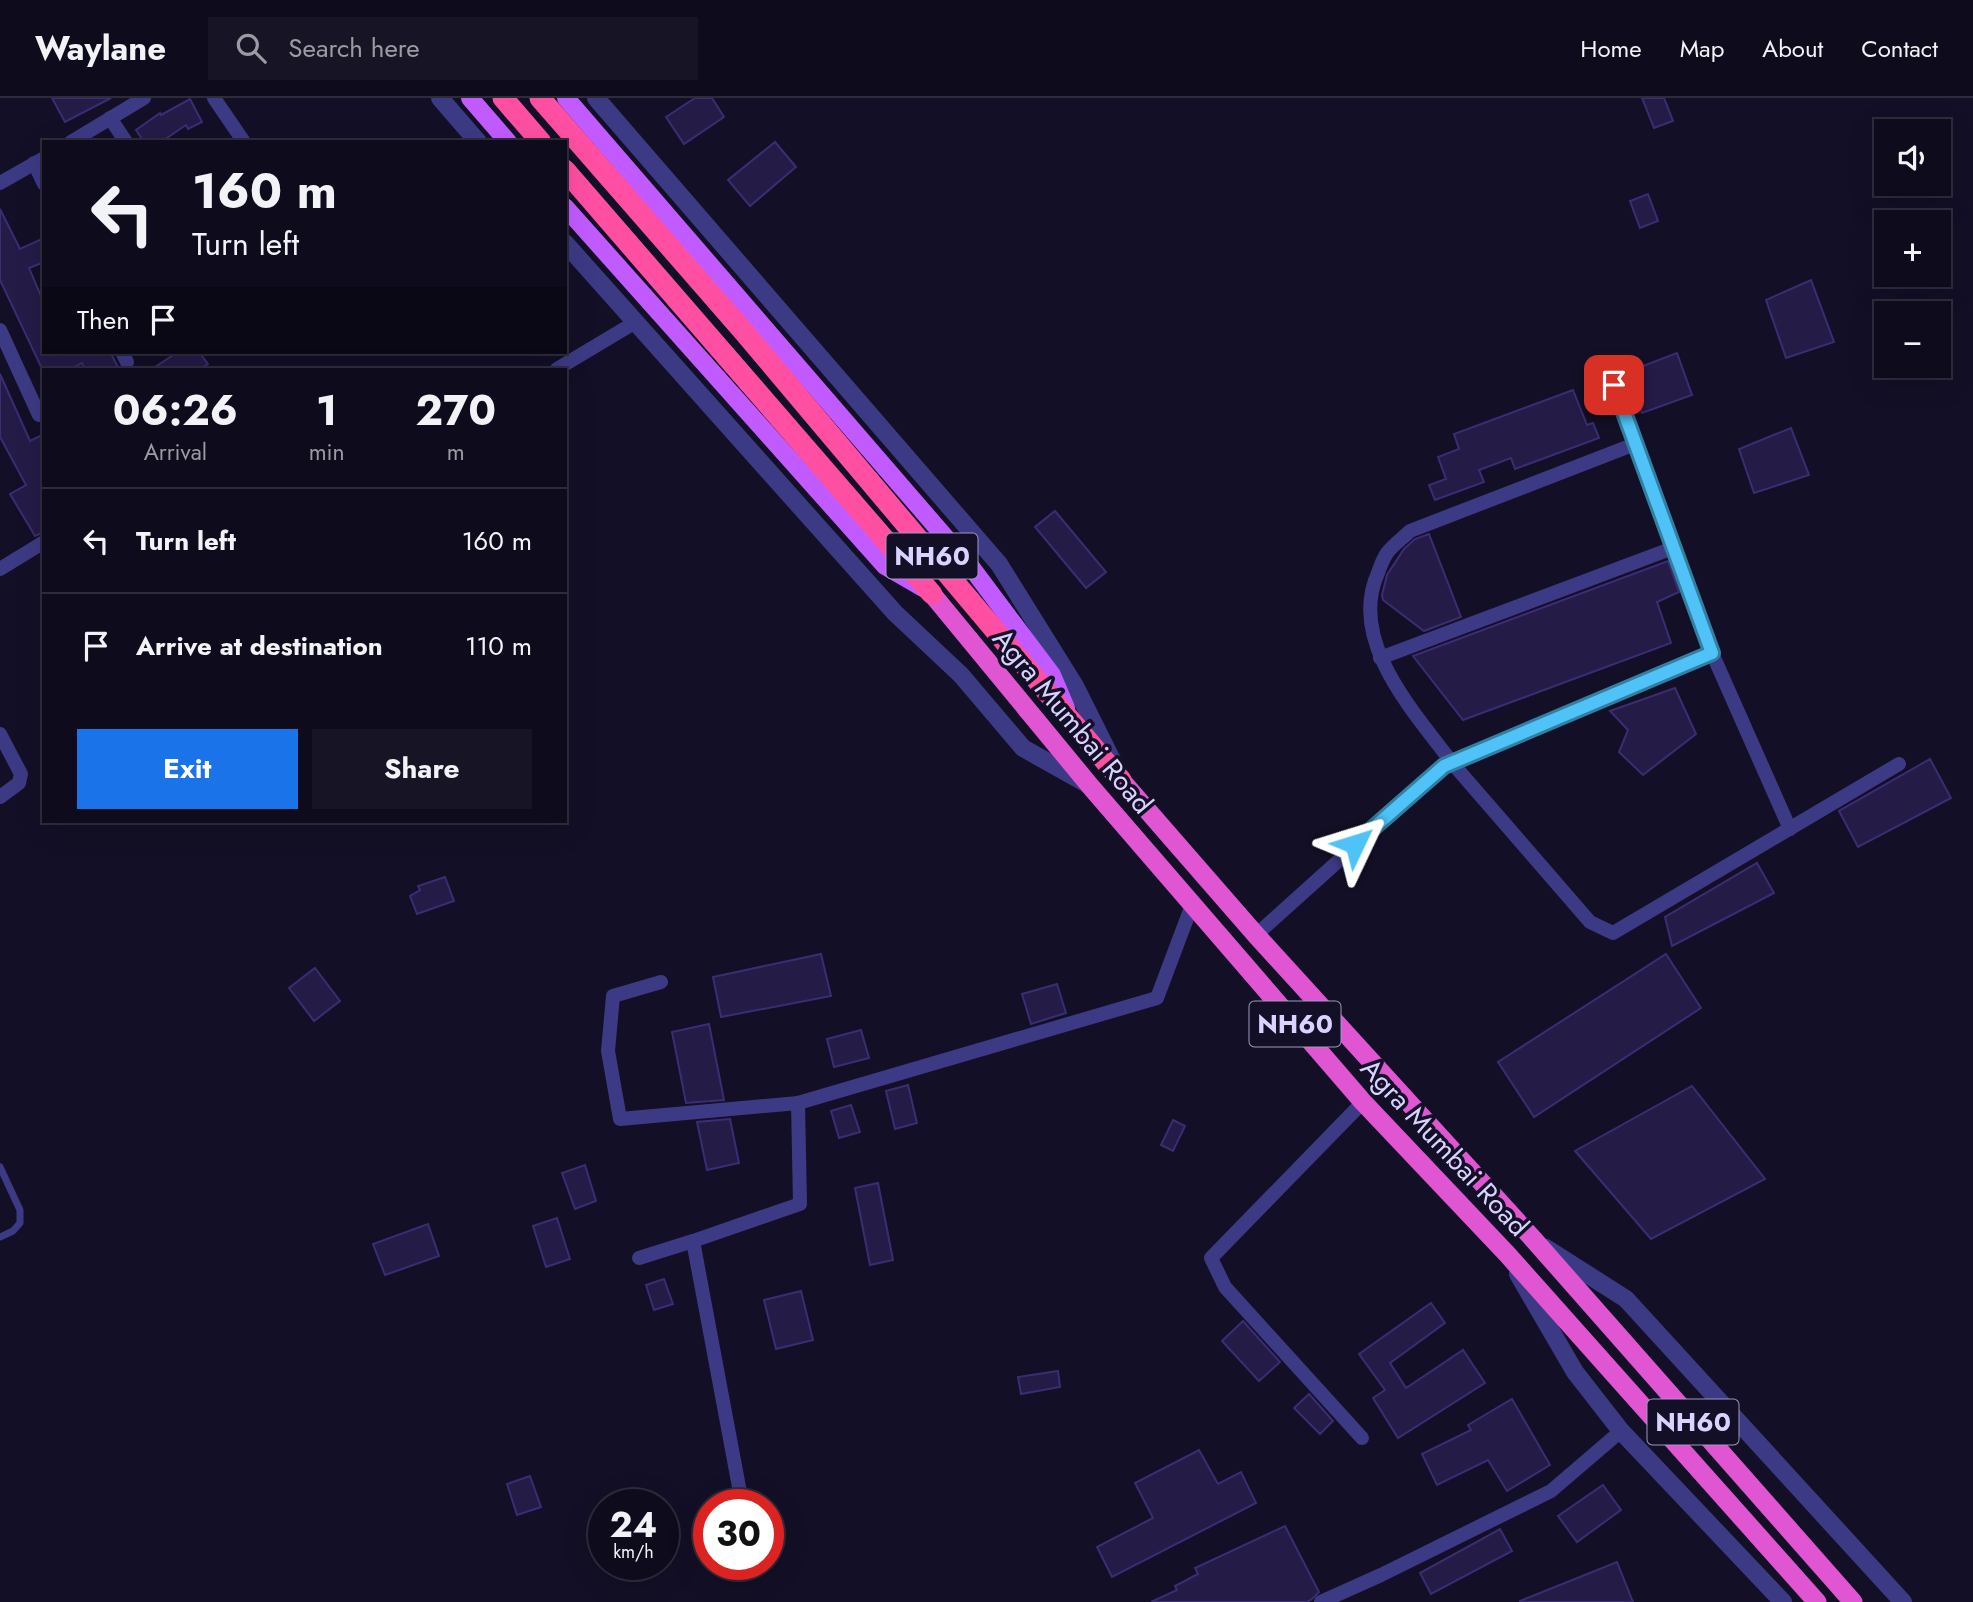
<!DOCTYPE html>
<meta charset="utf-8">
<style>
body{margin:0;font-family:Jost,sans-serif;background:#171425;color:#f1f3f6;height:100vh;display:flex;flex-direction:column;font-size:26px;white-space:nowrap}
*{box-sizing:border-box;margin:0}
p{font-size:23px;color:#9b9ba3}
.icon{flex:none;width:38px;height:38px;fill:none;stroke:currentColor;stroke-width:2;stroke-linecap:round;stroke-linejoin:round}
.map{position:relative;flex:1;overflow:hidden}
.details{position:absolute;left:42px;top:270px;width:525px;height:455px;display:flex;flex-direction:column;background:#0e0b1c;border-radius:0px;box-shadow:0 7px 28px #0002,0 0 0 2px #2e2b3b}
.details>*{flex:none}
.hud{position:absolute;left:42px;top:42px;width:525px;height:214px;border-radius:0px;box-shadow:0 7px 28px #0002,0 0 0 2px #2e2b3b;background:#0e0b1c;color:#f1f3f6;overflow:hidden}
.controls{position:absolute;left:1874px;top:21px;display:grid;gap:14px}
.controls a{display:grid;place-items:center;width:77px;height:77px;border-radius:0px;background:#0e0b1c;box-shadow:0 7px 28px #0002,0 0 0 2px #2e2b3b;font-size:35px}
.speed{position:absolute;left:588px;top:1391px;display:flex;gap:14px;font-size:35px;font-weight:700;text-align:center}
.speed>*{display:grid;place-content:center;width:91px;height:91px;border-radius:50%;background:#0e0b1c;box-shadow:0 7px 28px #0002,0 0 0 2px #2e2b3b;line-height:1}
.speed small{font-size:18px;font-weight:400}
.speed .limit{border:10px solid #d22;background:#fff;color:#111}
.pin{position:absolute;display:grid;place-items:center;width:60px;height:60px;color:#fff;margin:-30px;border-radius:14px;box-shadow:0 4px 10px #0006}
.me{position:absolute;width:77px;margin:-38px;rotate:49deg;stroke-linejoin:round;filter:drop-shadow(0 0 5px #0008)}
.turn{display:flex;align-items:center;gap:24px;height:147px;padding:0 35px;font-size:32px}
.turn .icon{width:91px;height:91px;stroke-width:2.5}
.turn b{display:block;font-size:49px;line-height:60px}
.then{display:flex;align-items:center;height:66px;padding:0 35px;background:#0003;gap:14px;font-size:26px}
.eta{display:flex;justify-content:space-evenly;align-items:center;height:119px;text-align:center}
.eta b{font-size:42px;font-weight:700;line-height:49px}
.cta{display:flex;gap:14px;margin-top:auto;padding:14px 35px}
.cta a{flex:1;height:80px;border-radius:0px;background:#1a73e8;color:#fff;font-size:28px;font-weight:700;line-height:80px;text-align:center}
.cta a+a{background:#171425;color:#f1f3f6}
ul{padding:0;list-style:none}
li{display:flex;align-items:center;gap:21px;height:105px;padding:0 35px;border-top:2px solid #2e2b3b}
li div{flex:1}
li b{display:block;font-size:26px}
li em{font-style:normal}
header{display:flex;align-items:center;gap:42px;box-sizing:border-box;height:98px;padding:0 35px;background:#0e0b1c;border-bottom:2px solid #2e2b3b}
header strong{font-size:33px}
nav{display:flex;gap:38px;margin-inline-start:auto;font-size:24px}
.search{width:490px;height:63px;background:#171425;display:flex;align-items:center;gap:18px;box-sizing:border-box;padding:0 24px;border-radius:0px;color:#9b9ba3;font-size:26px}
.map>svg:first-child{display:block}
</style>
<header>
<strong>Waylane</strong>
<div class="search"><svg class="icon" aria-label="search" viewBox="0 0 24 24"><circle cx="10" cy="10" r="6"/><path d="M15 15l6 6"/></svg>Search here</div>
<nav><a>Home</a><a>Map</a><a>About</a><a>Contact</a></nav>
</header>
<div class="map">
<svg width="1973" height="1504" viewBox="0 0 1973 1504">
<rect width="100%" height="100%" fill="#130f26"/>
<g fill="#241b47" stroke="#3b2d73" stroke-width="2">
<path d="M52,0H111L65,24Z"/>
<path d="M695,0H712L724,19L684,46L666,19Z"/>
<path d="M1642,0H1664L1673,23L1654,30Z"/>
<path d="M190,1L202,24L188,31L186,27L161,44H144L136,32L160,15L161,17Z"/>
<path d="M775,44L796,69L750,108L728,82Z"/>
<path d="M1648,96L1658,123L1640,130L1630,103Z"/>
<path d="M0,111L20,151L44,140V164L29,170L44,205V254H110L119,271H85L82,265L70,271H44V275L0,182Z"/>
<path d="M1811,182L1834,244L1786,260L1766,202Z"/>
<path d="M178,254H199L208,266L200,271H152Z"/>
<path d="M1677,255L1692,297L1642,315L1627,274Z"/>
<path d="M0,276L30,343L44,336V434L35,438L10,396L26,387L0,339Z"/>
<path d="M1573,292L1587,327L1593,325L1599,340L1515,371L1511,360L1479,372L1484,384L1435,402L1429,387L1446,381L1438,359L1459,351L1454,336Z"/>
<path d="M1791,330L1809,377L1754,395L1739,351Z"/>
<path d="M1055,413L1106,474L1086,490L1035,429Z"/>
<path d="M1429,436L1461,519L1424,533L1383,502L1382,497L1387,477L1404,451L1415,441Z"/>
<path d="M1668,463L1679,494L1657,504L1671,545L1463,622L1413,558Z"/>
<path d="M1675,590L1696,636L1643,677L1619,654L1628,632L1610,613Z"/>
<path d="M1930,661L1951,700L1858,749L1839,713Z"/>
<path d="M1757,765L1774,795L1672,848L1665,819Z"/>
<path d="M445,779L454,803L417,816L410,798L420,792L418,788Z"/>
<path d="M821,856L831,898L721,919L713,879Z"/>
<path d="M1666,856L1701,910L1534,1019L1498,964Z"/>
<path d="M315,870L340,903L314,923L289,890Z"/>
<path d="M1057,886L1066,915L1031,926L1022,896Z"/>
<path d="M709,926L724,1002L686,1005L672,934Z"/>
<path d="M861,932L869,960L834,969L827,941Z"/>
<path d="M908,987L917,1025L895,1031L886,993Z"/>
<path d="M1692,988L1765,1081L1651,1141L1575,1053Z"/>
<path d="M851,1007L860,1034L839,1040L831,1013Z"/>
<path d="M730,1021L739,1065L707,1072L697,1024Z"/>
<path d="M1173,1022L1185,1028L1173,1053L1161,1047Z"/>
<path d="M585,1067L596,1103L575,1111L562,1075Z"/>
<path d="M878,1085L893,1162L870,1167L855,1090Z"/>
<path d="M557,1120L570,1161L546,1169L533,1128Z"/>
<path d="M428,1126L439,1158L385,1177L373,1146Z"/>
<path d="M664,1181L673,1206L654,1212L646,1187Z"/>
<path d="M801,1193L813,1242L776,1251L764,1202Z"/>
<path d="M1431,1205L1445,1225L1390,1265L1406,1290L1463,1252L1485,1285L1398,1340L1373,1300L1385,1292L1359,1256Z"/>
<path d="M1243,1223L1280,1264L1259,1283L1222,1243Z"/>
<path d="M1058,1273L1060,1289L1021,1296L1018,1279Z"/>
<path d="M1309,1296L1333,1323L1320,1336L1294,1310Z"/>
<path d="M1512,1301L1550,1367L1507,1393L1488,1362L1437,1387L1422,1356L1471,1332L1468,1327Z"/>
<path d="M1199,1352L1218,1386L1241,1374L1256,1405L1112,1479L1097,1449L1153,1420L1135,1385Z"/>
<path d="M530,1378L541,1409L517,1417L507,1386Z"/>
<path d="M1603,1387L1621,1412L1577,1444L1558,1418Z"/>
<path d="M1285,1428L1319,1494L1312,1501L1307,1504H1151L1177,1492L1175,1488L1198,1476L1195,1470Z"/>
<path d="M1500,1431L1512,1453L1431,1496L1420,1475Z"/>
<path d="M1617,1464L1633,1504H1520V1503Z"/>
</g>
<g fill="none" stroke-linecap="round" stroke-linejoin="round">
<path stroke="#3d3a85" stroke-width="7" d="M0,1069L20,1112V1125L13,1133L0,1139"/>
<g stroke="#3d3a85" stroke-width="14">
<path d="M214,0L244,44"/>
<path d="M110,20L126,44"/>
<path d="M71,44L144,0"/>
<path d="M34,65L44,86"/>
<path d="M0,85L44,60"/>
<path d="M0,232L39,317"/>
<path d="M122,254L127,264"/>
<path d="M557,271L634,225"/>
<path d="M1614,287L1712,555L1453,666C1415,615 1347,543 1378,475C1380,469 1383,461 1387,455C1393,447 1403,440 1410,433L1635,346"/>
<path d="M0,471L44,444"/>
<path d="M1712,555L1790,731"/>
<path d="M1380,560L1673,450"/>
<path d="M0,636L21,676L19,685L0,699"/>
<path d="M1256,837L1444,668L1453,666L1590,824L1613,835L1899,666"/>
<path d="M661,884L613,898L608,953L620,1021L798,1005"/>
<path d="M639,1160L693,1143"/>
<path d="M1362,1340L1225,1189L1211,1160L1363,1004"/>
<path d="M742,1405L693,1143L800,1106L798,1005L1157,900L1192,807"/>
<path d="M1321,1504L1381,1477L1551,1393L1621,1333"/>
</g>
<g stroke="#3d3a85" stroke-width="18">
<path d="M440,0L478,44"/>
<path d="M596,0L999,466L1075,588L1114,666"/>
<path d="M565,145L895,515L961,577L1023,650L1087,686"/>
<path d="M1546,1150L1626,1201L1903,1504"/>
<path d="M1518,1176L1575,1274L1621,1333L1783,1504"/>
</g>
<g stroke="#c25bff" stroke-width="18">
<path d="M470,0L508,44"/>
<path d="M566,0L971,469L1052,577L1066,610"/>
<path d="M565,109L885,468L923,490"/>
</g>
<g stroke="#e055d1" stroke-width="19">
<path d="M932,496L1091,689L1363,1004L1507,1156L1817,1504"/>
<path d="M1121,682L1256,837L1534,1142L1853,1504"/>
</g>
<g stroke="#ff4fa3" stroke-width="21">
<path d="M503,0L541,44"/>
<path d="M540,0L744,234L1121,682"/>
<path d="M565,72L932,496"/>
</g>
</g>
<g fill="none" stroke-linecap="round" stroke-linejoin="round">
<defs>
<path id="route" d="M1355,746L1444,668L1712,555L1614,287"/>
</defs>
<use href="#route" stroke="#337fa1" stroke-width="18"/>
<use href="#route" stroke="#4fc3f7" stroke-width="12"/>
</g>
<g text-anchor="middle" stroke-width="7" stroke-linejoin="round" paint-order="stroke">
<g fill="#130f26" stroke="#9e99be" stroke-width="2">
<rect x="886.5" y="435.5" width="91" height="45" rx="5"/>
<rect x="1249.5" y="903.5" width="91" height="45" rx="5"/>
<rect x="1647.5" y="1301.5" width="91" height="45" rx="5"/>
</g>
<g font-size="26" font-weight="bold" fill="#d9d4ff">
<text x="932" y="467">NH60</text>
<text x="1295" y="935">NH60</text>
<text x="1693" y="1333">NH60</text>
</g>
<g font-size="28" fill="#d9d4ff" stroke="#130f26">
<text transform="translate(1073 623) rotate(50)" y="10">Agra Mumbai Road</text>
<text transform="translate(1445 1049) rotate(47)" y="10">Agra Mumbai Road</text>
</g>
</g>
</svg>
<div class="controls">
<a><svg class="icon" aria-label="sound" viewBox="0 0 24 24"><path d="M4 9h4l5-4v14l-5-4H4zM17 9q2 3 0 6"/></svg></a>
<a>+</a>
<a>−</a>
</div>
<div class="speed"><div>24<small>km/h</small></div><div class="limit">30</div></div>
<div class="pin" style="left:1614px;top:287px;background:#d93025"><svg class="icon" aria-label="arrive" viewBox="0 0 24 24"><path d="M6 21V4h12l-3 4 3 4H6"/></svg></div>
<svg class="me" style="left:1355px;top:746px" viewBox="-20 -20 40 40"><path d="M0-17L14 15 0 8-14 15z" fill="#4fc3f7" stroke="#fff" stroke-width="4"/></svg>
<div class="hud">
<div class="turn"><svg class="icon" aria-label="left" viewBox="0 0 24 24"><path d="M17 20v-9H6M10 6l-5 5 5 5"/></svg><div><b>160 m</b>Turn left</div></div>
<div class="then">Then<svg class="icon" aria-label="arrive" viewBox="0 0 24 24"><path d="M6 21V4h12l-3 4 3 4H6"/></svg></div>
</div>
<section class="details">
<div class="eta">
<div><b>06:26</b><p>Arrival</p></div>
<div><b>1</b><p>min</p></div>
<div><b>270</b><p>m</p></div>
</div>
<ul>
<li><svg class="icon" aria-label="left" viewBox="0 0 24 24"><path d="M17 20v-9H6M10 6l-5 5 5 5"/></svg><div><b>Turn left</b></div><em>160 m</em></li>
<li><svg class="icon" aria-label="arrive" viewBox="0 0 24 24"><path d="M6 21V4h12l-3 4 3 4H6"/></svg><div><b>Arrive at destination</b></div><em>110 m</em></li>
</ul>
<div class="cta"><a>Exit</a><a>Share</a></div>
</section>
</div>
